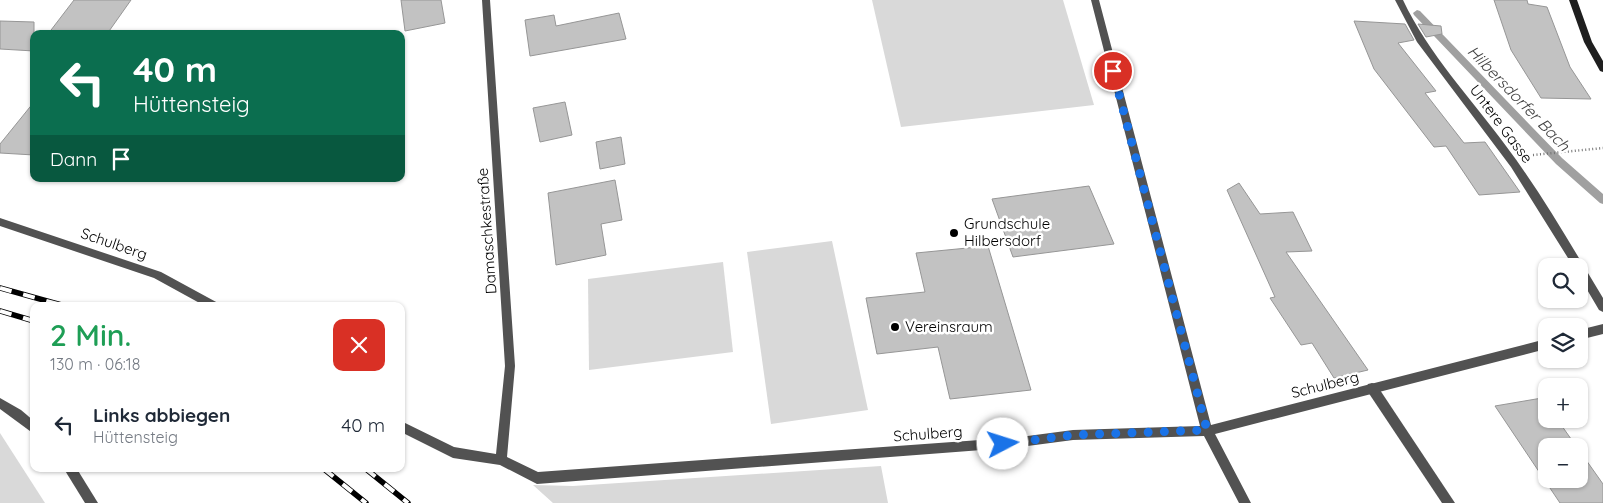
<!DOCTYPE html>
<html lang="de">
<meta charset="utf-8">
<style>
body{margin:0;font-family:Quicksand,sans-serif;background:#f2f2f3;color:#1f2937;height:100vh;display:flex;flex-direction:column;font-size:19px;white-space:nowrap}
*{box-sizing:border-box;margin:0}
p{font-size:16px;color:#747a83}
.icon{flex:none;width:28px;height:28px;fill:none;stroke:currentColor;stroke-width:2;stroke-linecap:round;stroke-linejoin:round}
.map{position:relative;flex:1;overflow:hidden}
.panel{position:absolute;left:30px;top:302px;width:375px;height:170px;display:flex;flex-direction:column;background:#fff;border-radius:10px;box-shadow:0 1px 4px #0004}
.panel>*{flex:none}
.guide{position:absolute;left:30px;top:30px;width:375px;height:152px;border-radius:10px;box-shadow:0 1px 4px #0004;background:#0b6e4f;color:#fff;overflow:hidden}
.buttons{position:absolute;left:1538px;top:258px;display:grid;gap:10px}
.buttons a{display:grid;place-items:center;width:50px;height:50px;border-radius:10px;background:#fff;box-shadow:0 1px 4px #0004;font-size:25px}
.pin{position:absolute;display:grid;place-items:center;width:42px;height:42px;color:#fff;margin:-21px;border:2px solid #fff;border-radius:50%;box-shadow:0 1px 5px #0007}
.me{position:absolute;width:55px;margin:-28px;rotate:85deg;stroke-linejoin:round;filter:drop-shadow(0 0 4px #0008)}
.turn{display:flex;align-items:center;gap:18px;height:105px;padding:0 20px;font-size:22px}
.turn .icon{width:65px;height:65px;stroke-width:2.5}
.turn b{display:block;font-size:35px;line-height:42px}
.then{display:flex;align-items:center;height:48px;padding:0 20px;background:#0003;gap:10px;font-size:19px}
.round{display:grid;place-items:center;flex:none;width:52px;height:52px;border-radius:10px;background:#f2f2f3}
.head{display:flex;align-items:center;justify-content:space-between;height:85px;padding:0 20px}
h1{font-size:30px;font-weight:600;line-height:38px;color:#1e9e55}
ul{padding:0;list-style:none}
li{display:flex;align-items:center;gap:15px;height:75px;padding:0 20px}
li div{flex:1}
li b{display:block;font-size:19px}
li em{font-style:normal}
.map>svg:first-child{display:block}
</style>
<div class="map">
<svg width="1603" height="503" viewBox="0 0 1603 503">
<rect width="100%" height="100%" fill="#fff"/>
<g fill="#d9d9d9">
<path d="M872,0H1063L1094,105L901,127Z"/>
<path d="M832,241L868,410L771,424L747,252Z"/>
<path d="M723,262L733,352L589,370L588,279Z"/>
<path d="M0,433L45,503H0Z"/>
<path d="M881,466L888,503H553L533,485L573,486Z"/>
</g>
<g fill="none" stroke-linecap="round" stroke-linejoin="round">
<path fill="#a0a0a0" fill-rule="evenodd" d="M1417,10L1420,11L1562,158L1603,194V204L1600,203L1556,164L1414,15L1413,13Z"/>
</g>
<g fill="#c2c2c2" stroke="#969696">
<path d="M74,0H131L107,34H48Z"/>
<path d="M401,0H441L445,23L405,31Z"/>
<path d="M1494,0H1527L1528,4L1547,7L1570,67L1591,99L1541,98L1511,50Z"/>
<path d="M619,13L626,39L530,56L525,20L554,15L556,26Z"/>
<path d="M0,21L34,22V51L0,49Z"/>
<path d="M1354,21L1405,24L1414,40L1398,43L1436,91L1425,93L1464,143L1485,142L1520,192L1479,195L1446,146L1434,147L1374,69Z"/>
<path d="M1418,24L1441,26L1442,34L1426,37Z"/>
<path d="M34,102V155L0,153V144Z"/>
<path d="M565,102L572,135L540,142L533,108Z"/>
<path d="M621,137L625,164L600,169L596,142Z"/>
<path d="M615,180L622,220L601,224L606,255L556,265L548,193Z"/>
<path d="M1239,183L1260,214L1293,212L1312,251L1286,252L1368,370L1334,378L1312,343L1301,345L1270,298L1275,297L1227,190Z"/>
<path d="M1089,186L1114,244L1013,257L992,199Z"/>
<path d="M988,246L1031,390L950,399L938,347L877,354L866,298L925,292L916,253Z"/>
<path d="M1542,398L1546,404V419H1557L1576,446H1546V479H1579V450L1603,484V503H1560L1495,406Z"/>
</g>
<g fill="none" stroke-linecap="round" stroke-linejoin="round">
<path stroke="#747474" stroke-width="2.5" stroke-dasharray="1 2.5" stroke-linecap="butt" d="M1533,155L1603,148"/>
<path fill="#525252" fill-rule="evenodd" d="M1372,383L1376,384L1455,503H1442L1368,392L1366,388L1368,384Z"/>
<g fill="#525252" fill-rule="evenodd">
<path d="M482,0H490L515,366L507,457L538,472L1020,437L1073,430L1200,426L1091,0H1099L1211,425L1546,339V349L1215,434L1251,503H1239L1204,436L1073,440L1020,447L537,484L500,465L453,458L401,432V421L454,447L496,454L505,366Z"/>
<path d="M1395,0H1403C1429,55 1471,98 1506,146C1542,194 1572,247 1603,298V312L1599,310L1579,276V266H1573L1511,167L1417,42Z"/>
<path d="M0,218L161,272L218,303L219,306H205L154,278L0,226Z"/>
<path d="M1603,324V334L1579,340V330Z"/>
<path d="M0,398L21,410L34,421V434L0,409Z"/>
<path d="M64,469H77L98,503H85Z"/>
</g>
<path fill="#1f1f1f" fill-rule="evenodd" d="M1569,0H1577L1592,42L1603,61V72L1600,71L1584,42Z"/>
<defs>
<g id="rail">
<path d="M0,288L65,306"/>
<path d="M0,311L34,321"/>
<path d="M324,469L366,503"/>
<path d="M366,469L408,503"/>
</g>
</defs>
<use href="#rail" stroke="#000" stroke-width="5.5"/>
<use href="#rail" stroke="#fff" stroke-width="4" stroke-dasharray="12" stroke-linecap="butt"/>
</g>
<g fill="none" stroke-linecap="round" stroke-linejoin="round">
<path stroke="#1a73e8" stroke-width="9" stroke-dasharray="0 16.2" d="M1003,444L1073,435L1207,430L1113,71"/>
</g>
<g fill="#000" stroke="#fff" stroke-width="2">
<circle cx="954" cy="233" r="5"/>
<circle cx="895" cy="327" r="5"/>
</g>
<g text-anchor="middle" stroke-width="5" stroke-linejoin="round" paint-order="stroke">
<g font-size="15" fill="#000" stroke="#fff">
<text transform="translate(1501 124) rotate(53)" y="5">Untere Gasse</text>
<text transform="translate(487 231) rotate(-94)" y="5">Damaschkestraße</text>
<text transform="translate(114 244) rotate(19)" y="5">Schulberg</text>
<text transform="translate(1325 385) rotate(-14)" y="5">Schulberg</text>
<text transform="translate(928 434) rotate(-4)" y="5">Schulberg</text>
</g>
<g font-size="15" fill="#000" stroke="#fff" text-anchor="start">
<text x="964" y="229">Grundschule<tspan x="964" dy="17">Hilbersdorf</tspan></text>
<text x="905" y="332">Vereinsraum</text>
</g>
<g font-size="16" font-style="italic" fill="#414141" stroke="#fff">
<text transform="translate(1519 98) rotate(46)" y="6">Hilbersdorfer Bach</text>
</g>
</g>
</svg>
<div class="buttons">
<a><svg class="icon" aria-label="search" viewBox="0 0 24 24"><circle cx="10" cy="10" r="6"/><path d="M15 15l6 6"/></svg></a>
<a><svg class="icon" aria-label="layers" viewBox="0 0 24 24"><path d="M12 4l9 5-9 5-9-5zM3 14l9 5 9-5"/></svg></a>
<a>+</a>
<a>−</a>
</div>
<div class="pin" style="left:1113px;top:71px;background:#d93025"><svg class="icon" aria-label="arrive" viewBox="0 0 24 24"><path d="M6 21V4h12l-3 4 3 4H6"/></svg></div>
<svg class="me" style="left:1003px;top:444px" viewBox="-20 -20 40 40"><circle r="19" fill="#fff"/><path d="M0-13L10 11 0 6-10 11z" fill="#1a73e8"/></svg>
<div class="guide">
<div class="turn"><svg class="icon" aria-label="left" viewBox="0 0 24 24"><path d="M17 20v-9H6M10 6l-5 5 5 5"/></svg><div><b>40 m</b>Hüttensteig</div></div>
<div class="then">Dann<svg class="icon" aria-label="arrive" viewBox="0 0 24 24"><path d="M6 21V4h12l-3 4 3 4H6"/></svg></div>
</div>
<section class="panel">
<div class="head"><div><h1>2 Min.</h1><p>130 m · 06:18</p></div><a class="round" style="background:#d93025;color:#fff"><svg class="icon" aria-label="close" viewBox="0 0 24 24"><path d="M6 6l12 12M18 6L6 18"/></svg></a></div>
<ul>
<li><svg class="icon" aria-label="left" viewBox="0 0 24 24"><path d="M17 20v-9H6M10 6l-5 5 5 5"/></svg><div><b>Links abbiegen</b><p>Hüttensteig</p></div><em>40 m</em></li>
</ul>
</section>
</div>
